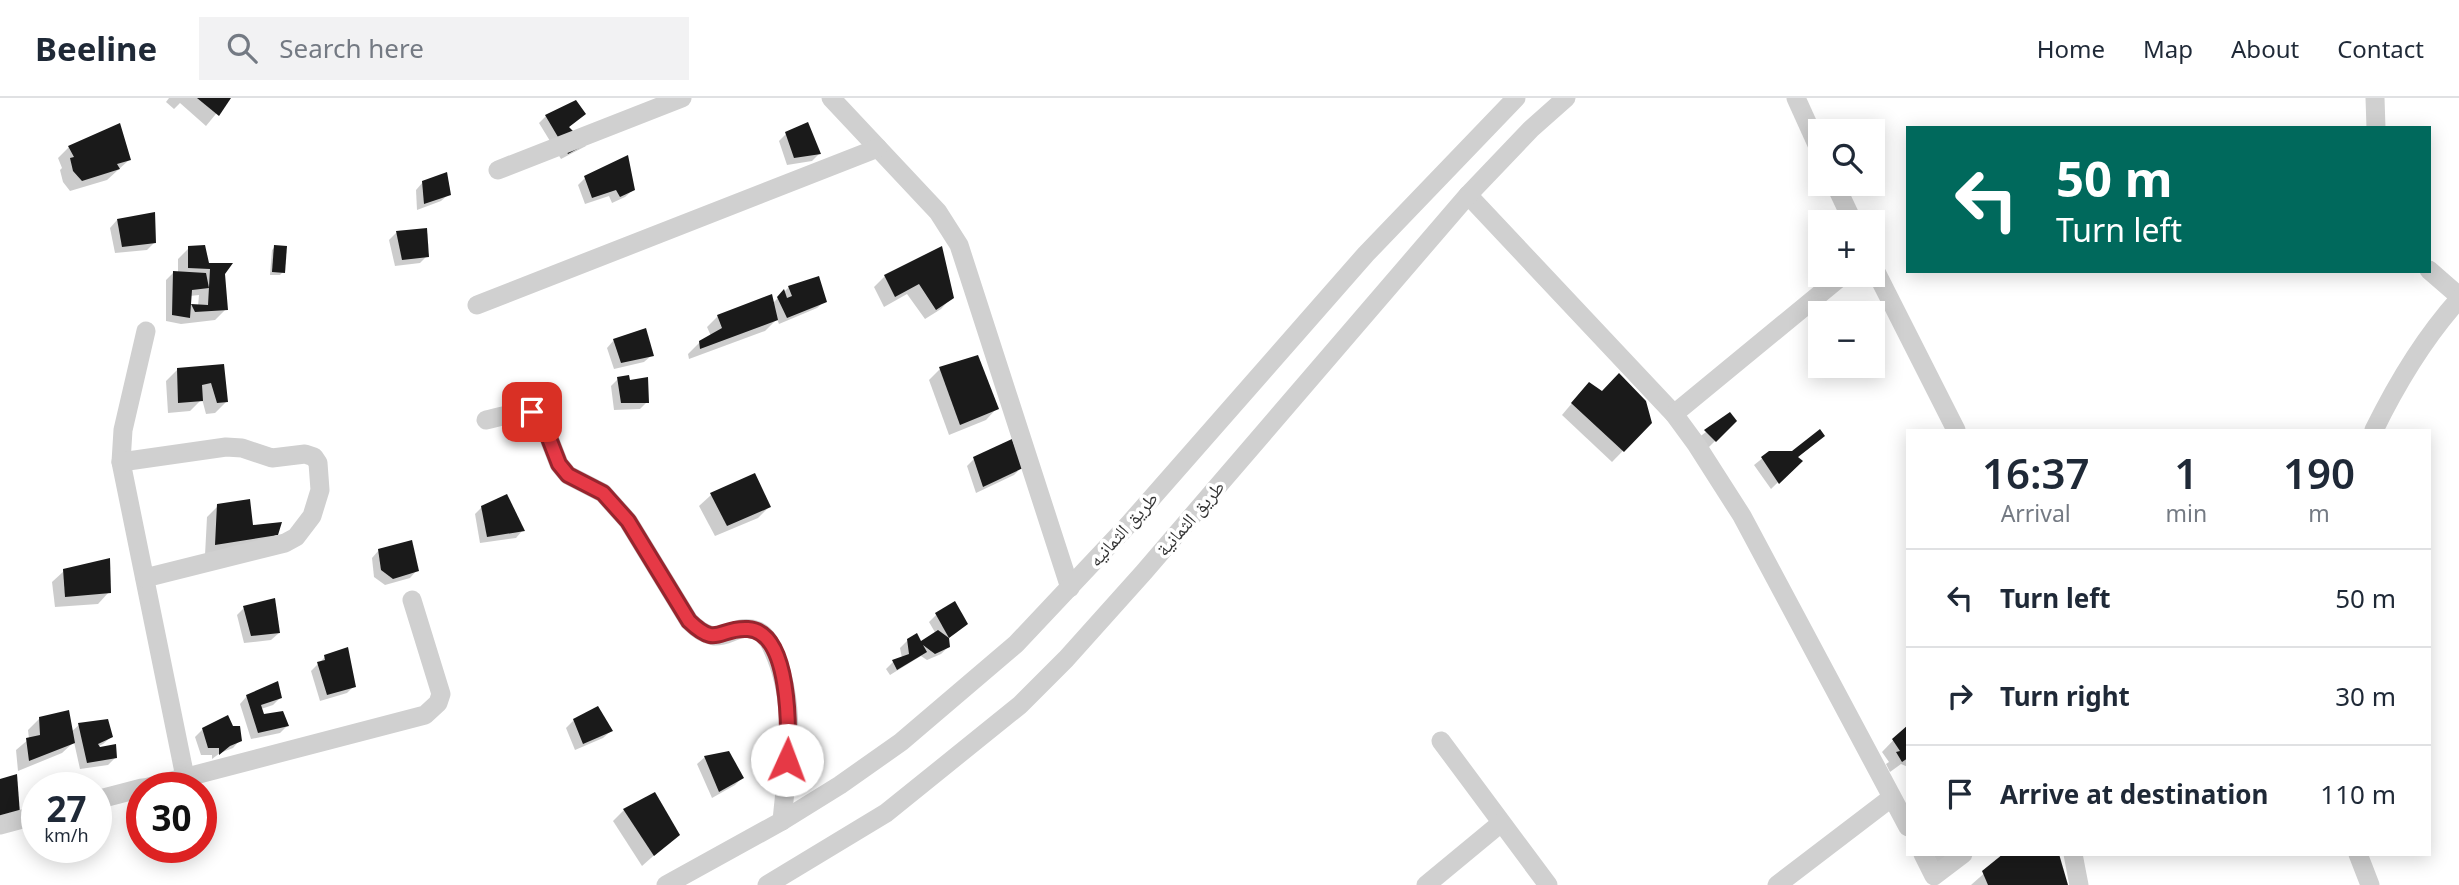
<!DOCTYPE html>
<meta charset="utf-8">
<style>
body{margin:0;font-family:"Noto Sans","Noto Naskh Arabic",sans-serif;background:#f2f2f3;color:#1f2937;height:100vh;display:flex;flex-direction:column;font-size:26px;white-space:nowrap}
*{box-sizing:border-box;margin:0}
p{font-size:23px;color:#747a83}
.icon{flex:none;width:38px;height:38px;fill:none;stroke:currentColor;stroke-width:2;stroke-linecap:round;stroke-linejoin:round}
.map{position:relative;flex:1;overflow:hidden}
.drawer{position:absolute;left:1906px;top:331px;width:525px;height:427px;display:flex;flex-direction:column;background:#fff;border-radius:0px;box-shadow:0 4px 18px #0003}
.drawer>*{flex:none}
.top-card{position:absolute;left:1906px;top:28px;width:525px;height:147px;border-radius:0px;box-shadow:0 4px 18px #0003;background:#00695c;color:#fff;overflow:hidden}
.tools{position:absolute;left:1808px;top:21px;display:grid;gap:14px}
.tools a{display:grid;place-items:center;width:77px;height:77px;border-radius:0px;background:#fff;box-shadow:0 4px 18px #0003;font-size:35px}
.speed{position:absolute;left:21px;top:674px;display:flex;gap:14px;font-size:35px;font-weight:700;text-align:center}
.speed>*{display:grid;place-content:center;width:91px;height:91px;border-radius:50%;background:#fff;box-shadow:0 4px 18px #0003;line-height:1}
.speed small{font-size:18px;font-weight:400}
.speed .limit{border:10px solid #d22;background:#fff;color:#111}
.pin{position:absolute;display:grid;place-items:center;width:60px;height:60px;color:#fff;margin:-30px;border-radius:14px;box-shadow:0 4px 10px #0006}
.me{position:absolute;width:77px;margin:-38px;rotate:2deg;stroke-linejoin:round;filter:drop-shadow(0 0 5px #0008)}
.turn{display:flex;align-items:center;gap:24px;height:147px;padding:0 35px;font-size:32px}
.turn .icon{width:91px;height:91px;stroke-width:2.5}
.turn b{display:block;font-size:49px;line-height:60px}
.eta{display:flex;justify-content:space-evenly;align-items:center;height:119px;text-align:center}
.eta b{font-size:42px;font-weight:600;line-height:49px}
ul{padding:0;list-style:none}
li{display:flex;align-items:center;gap:21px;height:98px;padding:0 35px;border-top:2px solid #e0e1e3}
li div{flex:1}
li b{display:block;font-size:26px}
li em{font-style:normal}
header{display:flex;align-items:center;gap:42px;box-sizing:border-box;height:98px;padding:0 35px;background:#fff;border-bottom:2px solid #e0e1e3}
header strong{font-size:33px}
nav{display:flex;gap:38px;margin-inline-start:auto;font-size:24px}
.search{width:490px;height:63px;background:#f2f2f3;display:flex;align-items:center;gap:18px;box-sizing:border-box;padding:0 24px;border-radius:0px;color:#747a83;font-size:26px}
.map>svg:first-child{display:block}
</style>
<header>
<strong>Beeline</strong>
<div class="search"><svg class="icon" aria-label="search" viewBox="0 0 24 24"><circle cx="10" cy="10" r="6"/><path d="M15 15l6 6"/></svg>Search here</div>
<nav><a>Home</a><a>Map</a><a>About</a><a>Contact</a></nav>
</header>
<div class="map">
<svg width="2459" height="787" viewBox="0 0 2459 787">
<rect width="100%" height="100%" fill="#fff"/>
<g fill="#0003" fill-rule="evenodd">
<path d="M169,0H229L206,28L180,5L174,11L166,4Z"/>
<path d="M584,16L568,30L586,48L561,61L539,25L546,18Z"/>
<path d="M786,36L819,56L812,63L787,67L779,43Z"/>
<path d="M69,49L129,62L107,82L70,93L63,84L60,72L62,70L58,60Z"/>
<path d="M585,80L633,92L625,99L612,105L609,98L585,106L578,87Z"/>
<path d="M423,84L449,96L441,103L417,112L416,92Z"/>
<path d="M117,122L154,145L147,152L115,155L110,130Z"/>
<path d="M425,132L427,158L420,165L395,168L389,142L396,135Z"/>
<path d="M275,149L283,174L280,177H270L272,152Z"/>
<path d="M189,150L208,167L224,175L226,211L215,222L181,226L166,223V182L173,175H178V161ZM199,197L198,208L192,207L189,210L190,198Z"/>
<path d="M941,150L952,199L941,211L925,221L907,196L884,209L874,189L885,178Z"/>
<path d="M789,189L825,203L817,210L779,226L777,221L765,233L689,261L688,256L700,244L711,238L707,229L718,218L773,205Z"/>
<path d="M614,242L652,257L644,264L614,271L607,250Z"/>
<path d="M977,259L997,310L986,322L949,337L929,282L940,271Z"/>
<path d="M222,268L226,304L215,315L206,316L202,301L190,313L168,315L166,283L178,271Z"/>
<path d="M618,281L629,284L647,304L640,311L614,312L611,288Z"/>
<path d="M1602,295L1650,325L1612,364L1562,317L1578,298Z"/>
<path d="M1730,316L1735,323L1708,350L1698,340Z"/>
<path d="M1823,338L1797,360L1800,363L1771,391L1754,367L1769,355L1793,354Z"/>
<path d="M974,361L1021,370L1014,377L976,395L967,368Z"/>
<path d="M754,377L769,409L758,420L715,438L699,408L711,397Z"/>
<path d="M218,408L252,429L276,436L265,447L205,457L207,419Z"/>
<path d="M482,409L522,433L516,440L480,445L475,416Z"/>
<path d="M379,452L417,472L410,480L385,487L374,479L372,460Z"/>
<path d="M64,473L109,494L98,506L55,509L52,484Z"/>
<path d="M244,510L279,535L271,542L244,545L237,517Z"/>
<path d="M936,517L958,533L947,541L948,549L941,556L927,562L921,558L890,577L886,571L893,564L902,560L900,550L908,542L920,545L936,536L929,524Z"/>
<path d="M325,559L354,588L347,595L320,603L311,573Z"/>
<path d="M247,598L280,600L273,607L261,611L262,618L287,628L280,635L251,641L240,606Z"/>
<path d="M39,621L71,634L79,627L111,639L103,646L95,650L115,660L108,667L80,671L74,644L62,655L18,673L16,652L29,641L28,632Z"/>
<path d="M574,622L611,633L603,640L575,652L566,630Z"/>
<path d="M1908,627V669L1901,666L1890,674L1886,666L1889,664L1882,654Z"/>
<path d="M203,631L240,642L233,650L220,655L212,661V657H201L195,639Z"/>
<path d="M728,655L742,680L735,687L712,700L697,666L705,659Z"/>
<path d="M655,697L677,737L642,768L613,723L624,712Z"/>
<path d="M1933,756H1955L1940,770Z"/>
<path d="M2006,756H2057L2066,787H1971Z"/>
</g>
<g fill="#1a1a1a">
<path d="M197,0H231L219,18Z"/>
<path d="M576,2L586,16L569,29L574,34L595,41L568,56L545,17Z"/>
<path d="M808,24L821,56L794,60L785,34Z"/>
<path d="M120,25L131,62L117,66L120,71L82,83L73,73L70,60L74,59L68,48Z"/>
<path d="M628,57L635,92L620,99L616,92L592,100L584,78Z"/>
<path d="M447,74L451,97L424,106L422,83Z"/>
<path d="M155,114L156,145L122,149L117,121Z"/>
<path d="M427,130L429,159L402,162L396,133Z"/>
<path d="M205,147L209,165H233L225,176L228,212L195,214L191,206L208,207L210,171L188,170V148Z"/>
<path d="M274,147L287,148L285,175L272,174Z"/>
<path d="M942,148L954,200L936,212L919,186L895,199L884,177Z"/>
<path d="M173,173L206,175L209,190L192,192L190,220L172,217Z"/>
<path d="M819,178L827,204L787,220L777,199L784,191L787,200L792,198L788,188Z"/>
<path d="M772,196L778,222L700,251L699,243L722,230L717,217Z"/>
<path d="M646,230L654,258L621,265L613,241Z"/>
<path d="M978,257L999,311L960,327L939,269Z"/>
<path d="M224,266L228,304L217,305L211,285L202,287L203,303L178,305L177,270Z"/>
<path d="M1619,275L1646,303L1652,325L1624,354L1571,305L1589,284L1602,293Z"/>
<path d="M629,277L630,282L648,279L649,305H621L617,279Z"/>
<path d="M1730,314L1737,323L1716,344L1704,332Z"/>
<path d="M1820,331L1825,338L1798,359L1803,363L1779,386L1761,359L1769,353H1792Z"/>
<path d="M1012,341L1023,370L983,389L973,359Z"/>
<path d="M755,375L771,409L727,428L710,395Z"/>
<path d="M507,396L525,433L487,439L481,408Z"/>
<path d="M250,401L253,427L282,424L278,437L215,447L217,406Z"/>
<path d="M412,442L419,473L393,481L381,472L378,451Z"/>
<path d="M110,460L111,495L65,499L63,471Z"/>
<path d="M275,500L280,535L251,538L243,508Z"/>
<path d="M955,503L968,526L949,540L935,515Z"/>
<path d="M938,532L949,540L950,549L935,556L923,547L927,554L897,572L892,562L909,556L907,541L917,535L921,543Z"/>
<path d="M348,549L356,589L327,597L317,564L325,562L324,557Z"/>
<path d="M278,583L282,600L261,607L264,616L283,613L289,628L258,635L246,597Z"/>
<path d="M598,608L613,633L583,646L573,621Z"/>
<path d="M69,612L75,645L29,663L26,640L40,637L39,619Z"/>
<path d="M228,617L233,628H240L242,643L230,648L219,657V650H208L202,630Z"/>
<path d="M108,621L113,639L98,646L100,649L116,646L117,660L87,665L78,625Z"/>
<path d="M1908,627V660L1902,664L1896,654L1900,653L1892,641Z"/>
<path d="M729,653L744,680L719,694L704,658Z"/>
<path d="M17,676L20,716L0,720V681Z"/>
<path d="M655,694L680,737L654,758L623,711Z"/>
<path d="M2003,756H2059L2068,787H1988L1982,773Z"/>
</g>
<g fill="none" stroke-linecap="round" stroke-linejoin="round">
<g stroke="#d0d0d0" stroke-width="19">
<path d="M831,0L938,114L959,147L1070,490"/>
<path d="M1796,0L1820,53"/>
<path d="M2375,0L2376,30"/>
<path d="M498,72L682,0"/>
<path d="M1835,86L1853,124"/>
<path d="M1468,97L1674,316L1696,346L1742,418L1908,729"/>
<path d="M1872,166L1956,332"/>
<path d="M2429,172L2459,198"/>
<path d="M477,207L878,50"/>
<path d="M146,233L123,332L121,364L185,679"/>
<path d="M1674,316L1843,177"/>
<path d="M486,322C504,318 522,312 540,317L559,366L568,377L603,395L628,423L689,523C723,557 730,521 758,533C768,538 772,549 776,559C797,611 787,669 782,723"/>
<path d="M2374,332C2397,285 2424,240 2459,201"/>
<path d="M121,364L226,349L242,350L272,360L305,356L314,359L318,365L320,392L312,418L296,439L285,445L145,480"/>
<path d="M1441,643L1548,787"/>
<path d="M145,690L425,617L438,605L441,596L412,502"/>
<path d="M96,702L142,690"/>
<path d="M0,727L37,717"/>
<path d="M1923,756L1934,778L1963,756"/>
<path d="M2073,756L2079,787"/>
<path d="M2358,756L2370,787"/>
<path d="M666,787L782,723L840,687L901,644L1016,546L1129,426L1366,156L1516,0"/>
<path d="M767,787L886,715L1020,607L1066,561L1144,474L1468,97L1531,31L1566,0"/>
<path d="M1426,787L1501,725"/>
<path d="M1777,787L1891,700"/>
</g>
</g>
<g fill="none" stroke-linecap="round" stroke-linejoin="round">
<defs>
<path id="route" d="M532,314L540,317L559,366L568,377L603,395L628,423L689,523C718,551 718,529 748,531C791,534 789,632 787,662"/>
</defs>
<use href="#route" stroke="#96252e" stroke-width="18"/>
<use href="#route" stroke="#e63946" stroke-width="12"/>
</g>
<g text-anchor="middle" stroke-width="7" stroke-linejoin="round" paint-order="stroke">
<g font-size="19" fill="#333" stroke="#fff">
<text transform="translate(1190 420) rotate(-49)" y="7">طريق الثمانية</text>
<text transform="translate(1123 431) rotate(-48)" y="7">طريق الثمانيه</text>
</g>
</g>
</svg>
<div class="tools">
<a><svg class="icon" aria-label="search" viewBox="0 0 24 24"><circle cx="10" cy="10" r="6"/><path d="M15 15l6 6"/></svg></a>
<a>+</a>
<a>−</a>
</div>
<div class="speed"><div>27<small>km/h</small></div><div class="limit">30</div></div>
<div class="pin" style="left:532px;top:314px;background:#d93025"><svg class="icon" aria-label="arrive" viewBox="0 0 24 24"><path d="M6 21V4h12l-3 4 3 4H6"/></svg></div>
<svg class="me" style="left:787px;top:662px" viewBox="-20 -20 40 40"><circle r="19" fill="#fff"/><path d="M0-13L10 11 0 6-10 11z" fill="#e63946"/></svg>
<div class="top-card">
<div class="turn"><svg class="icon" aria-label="left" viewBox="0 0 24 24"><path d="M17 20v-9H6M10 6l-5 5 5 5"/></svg><div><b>50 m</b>Turn left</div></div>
</div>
<section class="drawer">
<div class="eta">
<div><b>16:37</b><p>Arrival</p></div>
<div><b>1</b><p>min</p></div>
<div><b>190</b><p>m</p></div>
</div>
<ul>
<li><svg class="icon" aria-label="left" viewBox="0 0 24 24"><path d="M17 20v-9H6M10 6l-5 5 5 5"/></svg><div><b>Turn left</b></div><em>50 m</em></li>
<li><svg class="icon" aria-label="right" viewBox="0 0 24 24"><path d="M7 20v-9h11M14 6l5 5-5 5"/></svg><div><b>Turn right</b></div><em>30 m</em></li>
<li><svg class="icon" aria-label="arrive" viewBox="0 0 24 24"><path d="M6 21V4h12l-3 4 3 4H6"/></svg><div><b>Arrive at destination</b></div><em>110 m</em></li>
</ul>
</section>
</div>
